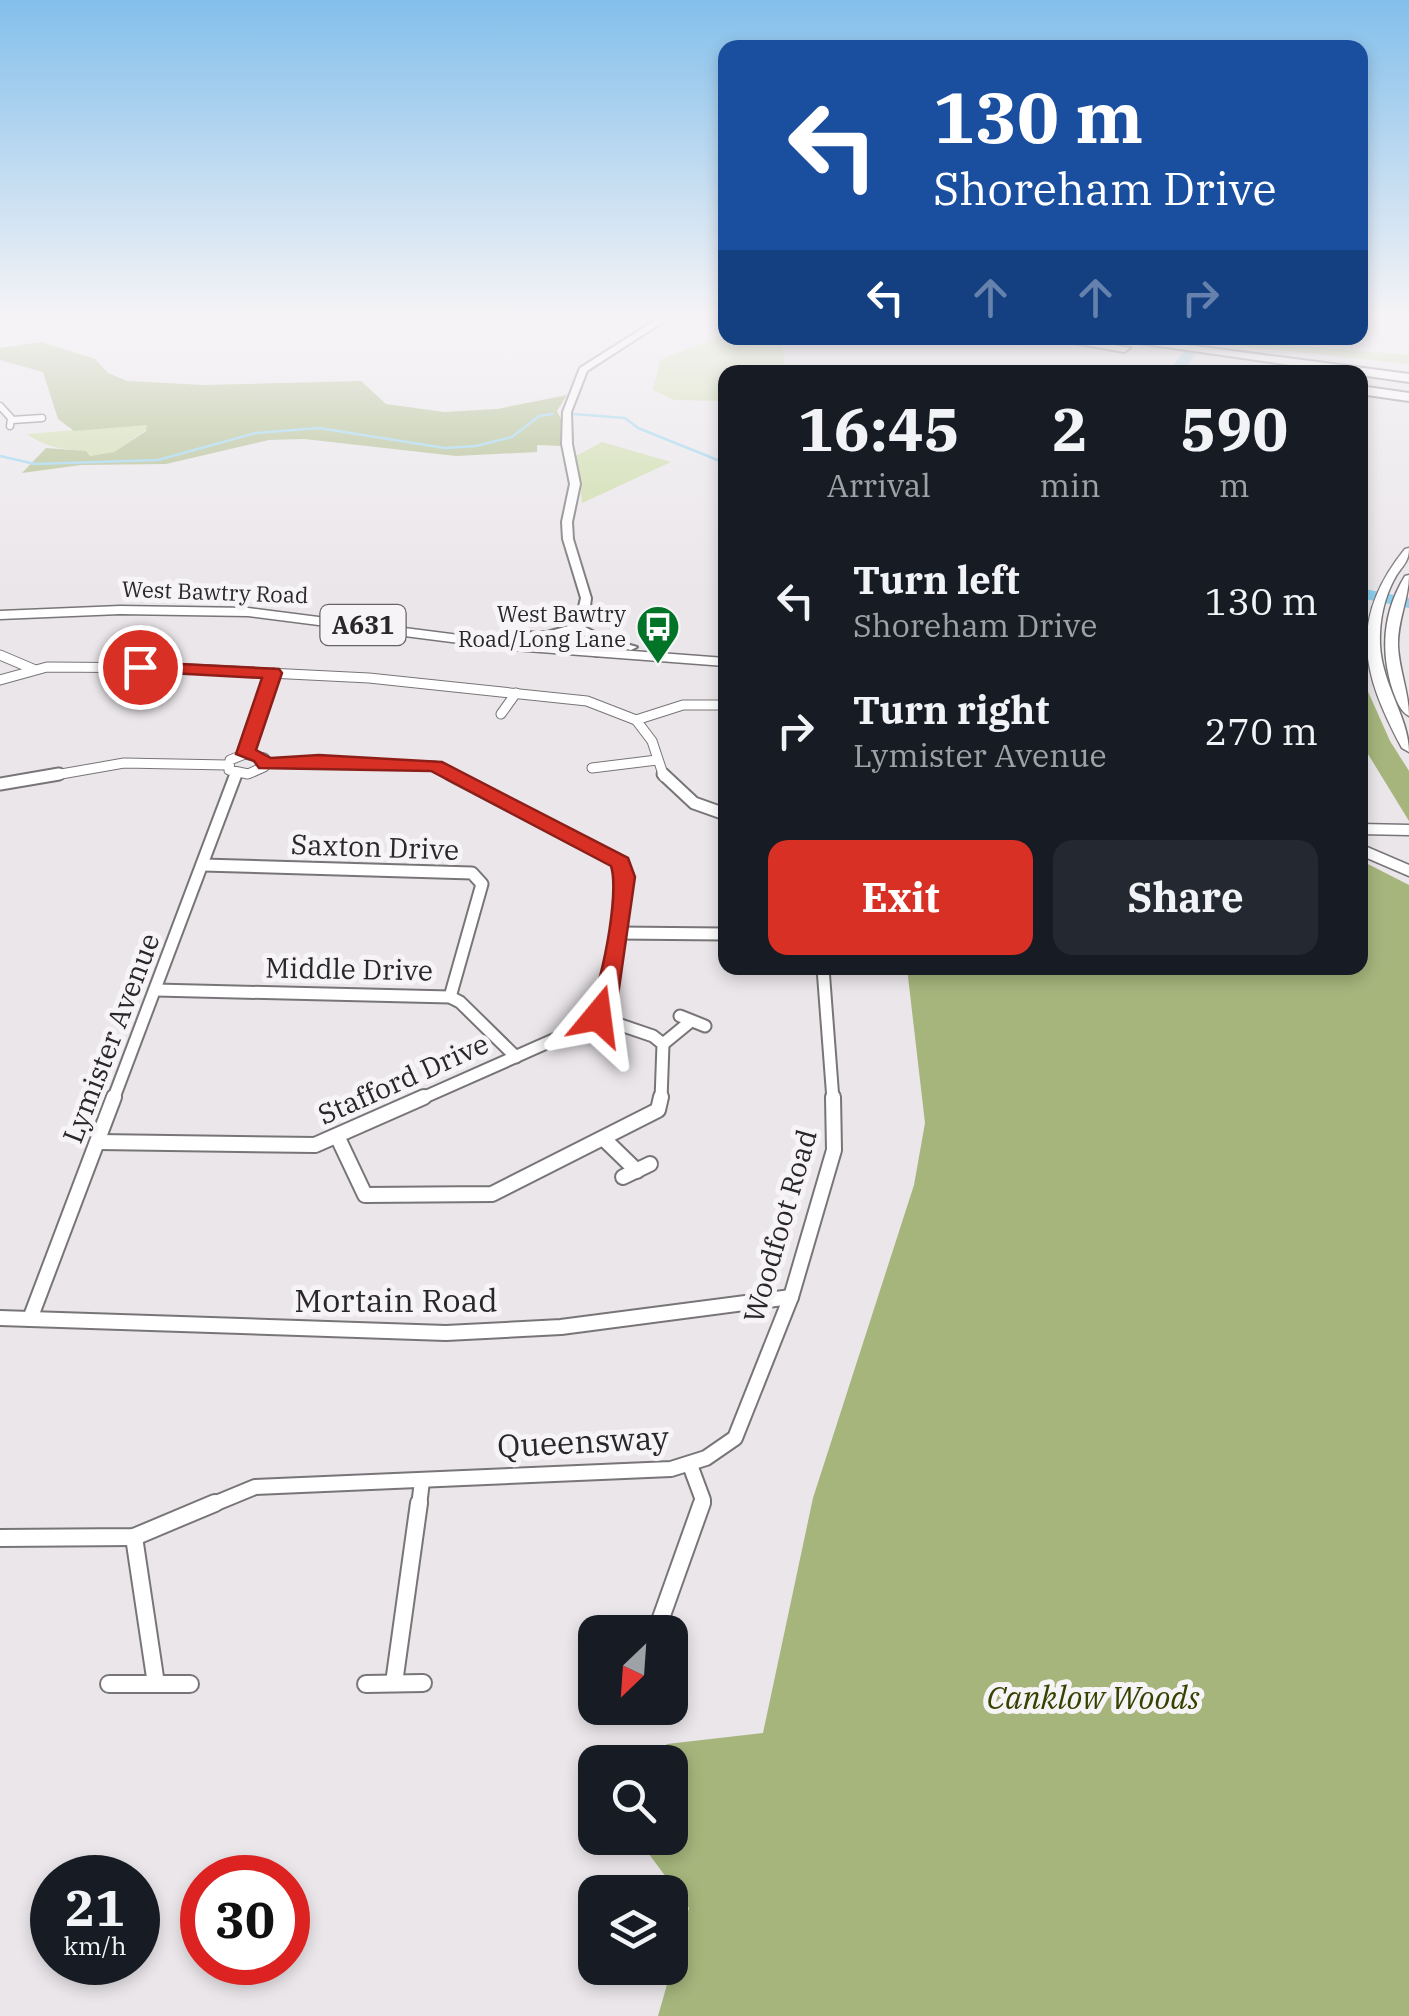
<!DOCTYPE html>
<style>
body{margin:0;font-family:"IBM Plex Serif",serif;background:#242831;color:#f1f3f6;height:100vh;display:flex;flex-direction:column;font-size:38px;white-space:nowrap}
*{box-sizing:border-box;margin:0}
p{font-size:32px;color:#9ea1a6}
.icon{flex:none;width:55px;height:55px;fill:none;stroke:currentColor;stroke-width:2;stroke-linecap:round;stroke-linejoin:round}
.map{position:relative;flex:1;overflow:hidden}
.side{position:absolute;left:718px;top:365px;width:650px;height:610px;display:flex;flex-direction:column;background:#171b24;border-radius:20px;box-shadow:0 5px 15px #0003}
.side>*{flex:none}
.guide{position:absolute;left:718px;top:40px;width:650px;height:305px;border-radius:20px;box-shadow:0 5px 15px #0003;background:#1a4fa0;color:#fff;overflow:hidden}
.needle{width:65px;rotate:205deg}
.controls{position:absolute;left:578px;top:1615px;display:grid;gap:20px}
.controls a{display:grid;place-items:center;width:110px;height:110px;border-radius:20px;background:#171b24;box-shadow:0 5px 15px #0003;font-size:50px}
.speed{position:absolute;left:30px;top:1855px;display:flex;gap:20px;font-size:50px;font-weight:700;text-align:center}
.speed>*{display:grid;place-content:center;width:130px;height:130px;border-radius:50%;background:#171b24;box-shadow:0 5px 15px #0003;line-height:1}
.speed small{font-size:25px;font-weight:400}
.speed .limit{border:15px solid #d22;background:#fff;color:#111}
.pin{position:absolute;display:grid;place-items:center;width:85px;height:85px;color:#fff;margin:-42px;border:5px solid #fff;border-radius:50%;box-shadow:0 2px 10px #0007}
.me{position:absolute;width:110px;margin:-55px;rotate:16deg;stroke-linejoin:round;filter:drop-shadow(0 0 8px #0008)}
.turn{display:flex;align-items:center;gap:35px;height:210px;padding:0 50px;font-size:45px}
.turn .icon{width:130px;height:130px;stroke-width:2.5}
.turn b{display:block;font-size:70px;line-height:85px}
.lanes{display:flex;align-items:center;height:95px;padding:0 50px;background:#0003;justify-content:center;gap:50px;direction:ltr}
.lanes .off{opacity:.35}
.eta{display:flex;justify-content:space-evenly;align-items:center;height:170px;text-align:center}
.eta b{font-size:60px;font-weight:800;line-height:70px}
.button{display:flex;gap:20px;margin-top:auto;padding:20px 50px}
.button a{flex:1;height:115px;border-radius:20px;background:#d93025;color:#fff;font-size:40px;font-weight:800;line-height:115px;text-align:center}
.button a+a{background:#242831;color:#f1f3f6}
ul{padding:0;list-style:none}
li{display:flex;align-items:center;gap:30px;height:130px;padding:0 50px}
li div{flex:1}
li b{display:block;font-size:38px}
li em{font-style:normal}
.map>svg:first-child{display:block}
</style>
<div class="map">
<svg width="1409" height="2016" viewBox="0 0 1409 2016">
<rect width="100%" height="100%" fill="#eae6ea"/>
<g fill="#c9daa0">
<path d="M725,334V338H782L785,372H725V401L674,400L653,390L660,360Z"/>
<path d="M1240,341L1409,355V364L1238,346Z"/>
<path d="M148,424L146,430L114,452L90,456C68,444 57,455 27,434Z"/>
<path d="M602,442L671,462L582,503L580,481L572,458Z"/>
</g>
<g fill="#a5b57c">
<path d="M41,342L95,359L108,373L127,381L204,385L361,381L386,404L444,412L497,409L567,395L557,411L562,421L561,446L537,445V452L456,456L304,439L269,440L166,464L81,465L22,473L46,448L86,451L90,456L114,452L146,431L147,425L74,431L58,419L43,372L0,360V348Z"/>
<path d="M1362,678L1390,741L1409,771V821L1360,741Z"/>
<path d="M1360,860L1409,885V2016H658L689,1908L637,1838H670V1762H650L667,1744L763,1733L813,1498L914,1185L925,1123L907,968H1360Z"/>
</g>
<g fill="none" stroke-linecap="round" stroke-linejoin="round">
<g stroke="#8dd0ef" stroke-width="2.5">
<path d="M574,414L625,418L638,428L725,463"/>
<path d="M0,456L35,464L158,460L256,433L319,428L445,448L476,446L512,437L539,416L553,414"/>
</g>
<g fill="#8dd0ef" fill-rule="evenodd">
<path d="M1193,338H1207L1183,372H1169Z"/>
<path d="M1360,588L1409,598V608L1360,598Z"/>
</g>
<defs>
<g id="minor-far4">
<path d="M0,406L11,418L10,426"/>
<path d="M12,420L42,418"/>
</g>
<g id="minor-far3">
<path d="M0,655L33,669"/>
<path d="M0,680L47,667L172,668L369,678L587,701L636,720L652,741L664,777"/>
<path d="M501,714L516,693"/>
<path d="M636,720L683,705H725"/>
<path d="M245,754L264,758V767L248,774L229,770L230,760Z"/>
<path d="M245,754L273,673"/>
<path d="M265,763L435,766L455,777"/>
<path d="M592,768L657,760"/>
<path d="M44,777L124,763L227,765"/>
</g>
<g id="minor-far2">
<path d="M663,774L694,803L725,814"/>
<path d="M0,784L59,774"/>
<path d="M203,865L472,873L482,884L450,997"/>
<path d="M617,933L725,934"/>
<path d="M823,968L833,1100"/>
<path d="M156,990L450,997L460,1002L516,1057"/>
<path d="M680,1016L705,1026"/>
<path d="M597,1017L653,1036L663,1044L661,1100"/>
<path d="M663,1044L691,1021"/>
<path d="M113,1100L236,774"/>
<path d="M418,1100L587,1025L606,1002L625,877L620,863L450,774"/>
</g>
<g id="minor-far1">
<path d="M338,1138L365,1195L492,1194L658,1110L661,1097"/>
<path d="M604,1139L637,1171"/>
<path d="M99,1142L315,1145L424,1097"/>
<path d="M623,1177L650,1164"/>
<path d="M0,1318L446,1333L561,1327L791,1297"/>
<path d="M30,1319L114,1097"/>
<path d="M690,1465L703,1500L701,1506"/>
<path d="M209,1506L255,1487L671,1469L706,1458L735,1438L791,1297L834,1150L833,1097"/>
<path d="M419,1506L422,1481"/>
</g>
<g id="minor">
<path d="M134,1537L156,1684"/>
<path d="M0,1538L134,1537L215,1503"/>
<path d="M656,1632L702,1503"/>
<path d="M394,1683L419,1503"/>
<path d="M109,1684H190"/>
<path d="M366,1684L423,1683"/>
</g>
<path id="tertiary" d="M665,314H675L587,371L571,412L572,444L580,484L572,522L573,539L591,598L589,615L583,626L606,638L637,647L631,650L598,642L579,632L574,641L601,651V655L597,656L564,644L562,642L567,633L547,638H501V634L505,633L547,632L572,625L577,615L581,598L563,539L562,522L570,484L562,444L563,412L580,368Z"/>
<g id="primary">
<path d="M1409,548C1409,562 1403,565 1396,576C1384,597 1379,621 1380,645C1382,685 1409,718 1409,752L1402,748C1362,673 1348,620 1405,549Z"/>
<path d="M1409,575C1409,599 1397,621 1398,646C1399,670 1409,692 1409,716C1400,711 1397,701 1393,691C1380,651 1383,612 1405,576Z"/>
<path d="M120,606L248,608L514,642L725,658V666L514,650L248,616L120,614L0,619V611Z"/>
<path d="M1360,824L1409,825V835L1360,834Z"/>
<path d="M1360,844L1409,865V876L1360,855Z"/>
</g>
<g id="motorway">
<path d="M1046,338H1075L1130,348L1124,352Z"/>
<path d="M1103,338H1133L1409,374V382Z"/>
<path d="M1360,386L1409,393V401L1360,394Z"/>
</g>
</defs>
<use href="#minor-far4" stroke="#787579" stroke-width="9"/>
<use href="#minor-far3" stroke="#787579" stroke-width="11"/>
<use href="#minor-far2" stroke="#787579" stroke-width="15"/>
<use href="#minor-far1" stroke="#787579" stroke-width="18"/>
<use href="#minor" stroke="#787579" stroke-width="20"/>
<use href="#tertiary" stroke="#787579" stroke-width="4"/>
<use href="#primary" stroke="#787579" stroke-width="3"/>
<use href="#motorway" stroke="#787579" stroke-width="4"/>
<use href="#minor-far4" stroke="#fff" stroke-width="6"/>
<use href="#minor-far3" stroke="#fff" stroke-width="9"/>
<use href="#minor-far2" stroke="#fff" stroke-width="11"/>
<use href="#minor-far1" stroke="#fff" stroke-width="14"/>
<use href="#minor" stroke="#fff" stroke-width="16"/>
<use href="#tertiary" fill="#fff" fill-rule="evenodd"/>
<use href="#primary" fill="#fff" fill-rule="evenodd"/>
<use href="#motorway" fill="#fff" fill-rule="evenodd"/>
</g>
<linearGradient id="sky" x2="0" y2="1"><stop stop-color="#83bfeb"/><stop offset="0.53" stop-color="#f6f4f6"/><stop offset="1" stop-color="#f6f4f6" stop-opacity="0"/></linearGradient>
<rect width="1409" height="597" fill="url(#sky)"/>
<path fill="#d93025" stroke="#8d1f18" stroke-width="2.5" d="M140,662L279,669L282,673L256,750L271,758L319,755L442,762L628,858L635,877L617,1002L606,1022H589L586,1016C601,991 620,893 611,866L431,771L259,768L254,761L236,754L262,678L134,671V663Z"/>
<defs>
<symbol id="bus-pin" viewBox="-11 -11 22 30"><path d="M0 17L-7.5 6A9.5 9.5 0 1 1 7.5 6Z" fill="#027428" stroke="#f7f4f7"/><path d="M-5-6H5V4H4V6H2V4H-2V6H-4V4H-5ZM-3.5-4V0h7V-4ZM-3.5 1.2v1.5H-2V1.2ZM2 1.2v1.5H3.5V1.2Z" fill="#fff"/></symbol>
</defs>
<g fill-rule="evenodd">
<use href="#bus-pin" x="633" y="602" width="50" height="68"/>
</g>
<g text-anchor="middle" stroke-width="10" stroke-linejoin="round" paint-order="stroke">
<g font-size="22" fill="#292729" stroke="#f7f4f7">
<text transform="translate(215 592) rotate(2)" y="8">West Bawtry Road</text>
</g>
<g font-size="22" fill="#292729" stroke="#f7f4f7" text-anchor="end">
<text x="626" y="622">West Bawtry<tspan x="626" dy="25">Road/Long Lane</tspan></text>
</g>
<rect fill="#f7f4f7" stroke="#676467" stroke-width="2.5" x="320.5" y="605" width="85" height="40" rx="8"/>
<g font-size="25" font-weight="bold" fill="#292729">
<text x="363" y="634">A631</text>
</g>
<g font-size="28" fill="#292729" stroke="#f7f4f7">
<text transform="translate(375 847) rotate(2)" y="10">Saxton Drive</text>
<text transform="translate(349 969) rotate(1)" y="10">Middle Drive</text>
<text transform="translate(111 1038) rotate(-69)" y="10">Lymister Avenue</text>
<text transform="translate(403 1079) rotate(-24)" y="10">Stafford Drive</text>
<text transform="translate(780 1226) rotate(-74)" y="10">Woodfoot Road</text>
</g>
<g font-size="32" fill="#292729" stroke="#f7f4f7">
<text x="396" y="1312">Mortain Road</text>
<text transform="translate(583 1442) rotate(-3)" y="11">Queensway</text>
</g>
<g font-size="32" font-style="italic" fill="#364300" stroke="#f7f4f7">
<text x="1093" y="1709">Canklow Woods</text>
</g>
</g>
</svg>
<div class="controls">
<a><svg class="needle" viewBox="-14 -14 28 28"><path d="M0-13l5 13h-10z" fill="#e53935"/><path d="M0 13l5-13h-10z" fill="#9ea1a6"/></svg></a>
<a><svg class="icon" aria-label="search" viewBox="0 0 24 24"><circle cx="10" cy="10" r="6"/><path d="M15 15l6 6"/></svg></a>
<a><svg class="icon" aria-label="layers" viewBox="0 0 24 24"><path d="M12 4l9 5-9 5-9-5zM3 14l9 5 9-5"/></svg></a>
</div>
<div class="speed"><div>21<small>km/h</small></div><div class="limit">30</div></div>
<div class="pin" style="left:140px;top:667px;background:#d93025"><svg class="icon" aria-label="arrive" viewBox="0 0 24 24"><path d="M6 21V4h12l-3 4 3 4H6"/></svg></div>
<svg class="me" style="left:598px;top:1016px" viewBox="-20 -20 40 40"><path d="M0-17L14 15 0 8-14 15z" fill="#d93025" stroke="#fff" stroke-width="4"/></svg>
<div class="guide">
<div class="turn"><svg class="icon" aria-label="left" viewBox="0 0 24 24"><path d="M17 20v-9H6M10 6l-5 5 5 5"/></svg><div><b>130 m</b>Shoreham Drive</div></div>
<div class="lanes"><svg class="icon" aria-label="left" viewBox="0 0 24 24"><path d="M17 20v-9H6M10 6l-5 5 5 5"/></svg><svg class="icon off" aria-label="ahead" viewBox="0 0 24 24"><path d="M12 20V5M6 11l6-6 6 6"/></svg><svg class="icon off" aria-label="ahead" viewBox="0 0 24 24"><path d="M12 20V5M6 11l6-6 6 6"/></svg><svg class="icon off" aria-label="right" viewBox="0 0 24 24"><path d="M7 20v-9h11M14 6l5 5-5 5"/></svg></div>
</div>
<section class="side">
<div class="eta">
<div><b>16:45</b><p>Arrival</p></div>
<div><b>2</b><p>min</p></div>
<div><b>590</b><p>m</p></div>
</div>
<ul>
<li><svg class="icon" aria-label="left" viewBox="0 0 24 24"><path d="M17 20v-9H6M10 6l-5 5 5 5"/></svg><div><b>Turn left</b><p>Shoreham Drive</p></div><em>130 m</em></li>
<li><svg class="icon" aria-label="right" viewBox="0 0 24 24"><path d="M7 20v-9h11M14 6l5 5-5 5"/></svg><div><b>Turn right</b><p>Lymister Avenue</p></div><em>270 m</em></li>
</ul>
<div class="button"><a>Exit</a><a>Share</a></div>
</section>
</div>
